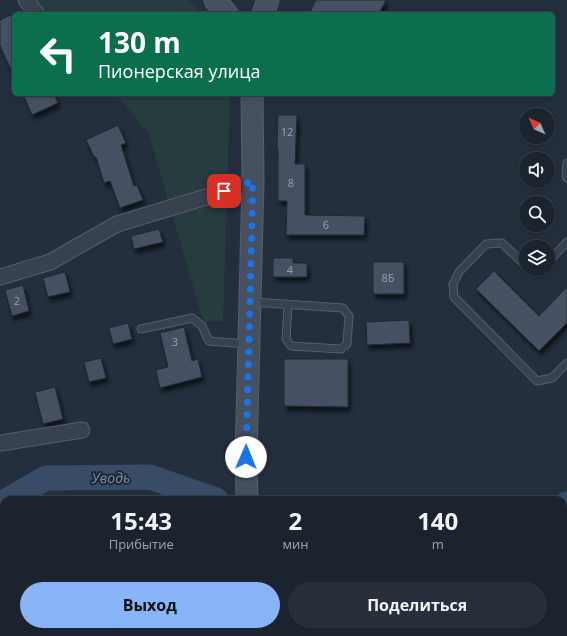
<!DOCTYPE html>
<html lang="ru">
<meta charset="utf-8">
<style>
body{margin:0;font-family:"Open Sans",sans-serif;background:#282f3a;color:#f1f3f6;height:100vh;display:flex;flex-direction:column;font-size:15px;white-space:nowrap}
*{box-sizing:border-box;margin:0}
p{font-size:13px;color:#a0a4aa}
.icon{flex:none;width:22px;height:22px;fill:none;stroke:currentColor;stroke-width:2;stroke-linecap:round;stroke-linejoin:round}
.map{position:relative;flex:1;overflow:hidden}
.drawer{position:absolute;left:0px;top:496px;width:567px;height:140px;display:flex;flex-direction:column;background:#1b232e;border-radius:12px 12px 0 0;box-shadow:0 2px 6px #0003,0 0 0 1px #39404a}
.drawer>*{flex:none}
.hud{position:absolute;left:12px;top:12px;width:543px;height:84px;border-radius:6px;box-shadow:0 2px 6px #0003,0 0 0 1px #39404a;background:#0b6e4f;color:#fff;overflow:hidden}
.needle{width:26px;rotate:315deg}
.buttons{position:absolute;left:519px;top:108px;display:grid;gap:8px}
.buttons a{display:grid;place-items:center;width:36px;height:36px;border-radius:50%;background:#1b232e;box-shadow:0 2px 6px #0003,0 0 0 1px #39404a;font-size:20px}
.pin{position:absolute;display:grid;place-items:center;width:34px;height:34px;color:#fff;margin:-17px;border-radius:8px;box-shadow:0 2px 6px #0006}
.me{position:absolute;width:44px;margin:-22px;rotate:1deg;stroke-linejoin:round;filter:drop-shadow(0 0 3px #0008)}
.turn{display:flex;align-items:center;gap:14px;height:84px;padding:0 20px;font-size:18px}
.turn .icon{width:52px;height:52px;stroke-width:2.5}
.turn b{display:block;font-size:28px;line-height:34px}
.eta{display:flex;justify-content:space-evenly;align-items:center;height:68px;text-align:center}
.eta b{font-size:24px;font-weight:700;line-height:28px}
.button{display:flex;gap:8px;margin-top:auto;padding:8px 20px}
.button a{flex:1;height:46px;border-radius:24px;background:#8ab4f8;color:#111;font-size:16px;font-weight:700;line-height:46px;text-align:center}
.button a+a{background:#282f3a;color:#f1f3f6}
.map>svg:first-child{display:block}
</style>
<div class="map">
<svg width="567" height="636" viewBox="0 0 567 636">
<defs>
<filter id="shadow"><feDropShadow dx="2.5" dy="4.5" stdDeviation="2" flood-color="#0009"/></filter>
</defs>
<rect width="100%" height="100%" fill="#242f3e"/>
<g fill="#263c3f">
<path d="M37,0H189L203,14H49Z"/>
<path d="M116,94H230L223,321H203L149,134Z"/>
</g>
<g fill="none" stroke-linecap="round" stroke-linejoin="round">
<g stroke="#394c67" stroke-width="25">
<path d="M8,500L46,478L150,477L216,500"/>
<path d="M563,507L567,504"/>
</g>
</g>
<g fill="#455162" stroke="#1f2835" filter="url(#shadow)">
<path d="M316,0H386L379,14H309Z"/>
<path d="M11,15L14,21V76L0,46V20Z"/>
<path d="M23,94H54L58,103L32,115Z"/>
<path d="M278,115H297L295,164H305V215L365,216L364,235H286L287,201H278V149H277Z"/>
<path d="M118,125L126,143L121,145L134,186L137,185L143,200L120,208L110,181L104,183L96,157H94L86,140Z"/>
<path d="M159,229L163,242L134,249L131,236Z"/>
<path d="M273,258H293V263H307V277H273Z"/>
<rect x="373" y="262" width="31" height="32"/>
<path d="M494,271L539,316L567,287V323L539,351L476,289Z"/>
<path d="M65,272L70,292L48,297L43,278Z"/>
<path d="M23,285L29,311L12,316L5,290Z"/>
<path d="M409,320L410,343L367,345L366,322Z"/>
<path d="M128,323L132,339L113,344L109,328Z"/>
<path d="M184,327L192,361L198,359L202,377L160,388L156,370L168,367L160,333Z"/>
<path d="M101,358L106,378L89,382L84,362Z"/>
<path d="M284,359H348V407L284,406Z"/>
<path d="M55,387L63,419L43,424L35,392Z"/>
</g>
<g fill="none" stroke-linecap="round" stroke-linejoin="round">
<defs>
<g id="lane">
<path d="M567,163L566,176L567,178"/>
<path d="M548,262L567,242"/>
<path d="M526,266L502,243L486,244L459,272L453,284L454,297L537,381L552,378L567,363"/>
<path d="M252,302L343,308L349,316L347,344L341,349L291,346L286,339L288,304"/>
<path d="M141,329L192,318L202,326L209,341L247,344"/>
</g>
<g id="street">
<path d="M26,0L37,14"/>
<path d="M0,277L50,262L117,224L239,187L253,181"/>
<path d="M0,443L82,430"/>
</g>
<g id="secondary">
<path d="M215,0L227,14"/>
<path d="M263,14L268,0"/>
<path d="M247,500L246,457L253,181L252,94"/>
<path d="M246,636V632"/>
</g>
<g id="primary">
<path d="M563,618L567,617"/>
<path d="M499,636L513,632"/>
</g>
</defs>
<use href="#lane" stroke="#565f6c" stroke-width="9"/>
<use href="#street" stroke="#565f6c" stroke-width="17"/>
<use href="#secondary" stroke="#565f6c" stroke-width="23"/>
<use href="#primary" stroke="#414a57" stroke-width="24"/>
<use href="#lane" stroke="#38414e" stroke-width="7"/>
<use href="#street" stroke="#38414e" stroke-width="15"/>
<use href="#secondary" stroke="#465061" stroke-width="21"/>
<use href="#primary" stroke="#56606e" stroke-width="22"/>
</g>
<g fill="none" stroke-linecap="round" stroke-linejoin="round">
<path stroke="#1a73e8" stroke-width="7" stroke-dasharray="0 12.6" d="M224,191L253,181L246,457"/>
</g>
<g text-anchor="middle" stroke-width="4" stroke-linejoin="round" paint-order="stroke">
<g font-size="11" fill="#98a1af">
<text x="287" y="136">12</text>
<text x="291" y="187">8</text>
<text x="326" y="229">6</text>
<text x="290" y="274">4</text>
<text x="388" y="282">8Б</text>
<text x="17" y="305">2</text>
<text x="175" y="346">3</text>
</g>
<g font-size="14" font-style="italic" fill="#7c92b1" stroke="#1d2633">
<text transform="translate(111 478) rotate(-1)" y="5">Уводь</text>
</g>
</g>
</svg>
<div class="buttons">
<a><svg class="needle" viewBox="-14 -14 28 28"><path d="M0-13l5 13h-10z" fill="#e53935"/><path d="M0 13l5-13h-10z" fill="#a0a4aa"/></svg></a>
<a><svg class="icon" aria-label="sound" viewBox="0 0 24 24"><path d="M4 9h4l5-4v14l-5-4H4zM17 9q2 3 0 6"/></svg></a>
<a><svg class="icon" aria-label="search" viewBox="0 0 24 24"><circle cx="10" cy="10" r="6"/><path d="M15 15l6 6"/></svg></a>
<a><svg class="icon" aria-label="layers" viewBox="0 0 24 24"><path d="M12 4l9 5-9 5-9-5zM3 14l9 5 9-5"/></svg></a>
</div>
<div class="pin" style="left:224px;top:191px;background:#d93025"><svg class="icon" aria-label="arrive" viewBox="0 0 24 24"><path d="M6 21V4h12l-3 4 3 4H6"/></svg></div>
<svg class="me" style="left:246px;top:457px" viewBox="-20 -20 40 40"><circle r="19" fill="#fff"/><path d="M0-13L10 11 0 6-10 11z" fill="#1a73e8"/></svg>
<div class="hud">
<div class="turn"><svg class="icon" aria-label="left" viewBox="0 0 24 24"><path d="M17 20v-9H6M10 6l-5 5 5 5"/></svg><div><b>130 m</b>Пионерская улица</div></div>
</div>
<section class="drawer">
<div class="eta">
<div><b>15:43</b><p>Прибытие</p></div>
<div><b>2</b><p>мин</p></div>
<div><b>140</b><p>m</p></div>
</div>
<div class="button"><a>Выход</a><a>Поделиться</a></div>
</section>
</div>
